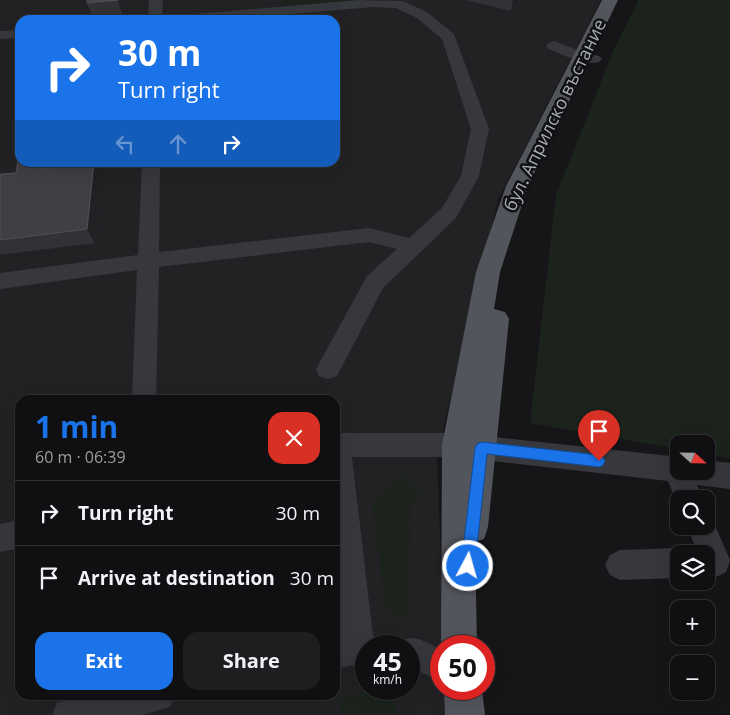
<!DOCTYPE html>
<meta charset="utf-8">
<style>
body{margin:0;font-family:"Open Sans",sans-serif;background:#1e1e20;color:#f1f3f6;height:100vh;display:flex;flex-direction:column;font-size:19px;white-space:nowrap}
*{box-sizing:border-box;margin:0}
p{font-size:16px;color:#9c9d9f}
.icon{flex:none;width:28px;height:28px;fill:none;stroke:currentColor;stroke-width:2;stroke-linecap:round;stroke-linejoin:round}
.map{position:relative;flex:1;overflow:hidden}
.panel{position:absolute;left:15px;top:395px;width:325px;height:305px;display:flex;flex-direction:column;background:#101012;border-radius:15px;box-shadow:0 5px 20px #0002,0 0 0 1px #303032}
.panel>*{flex:none}
.top-card{position:absolute;left:15px;top:15px;width:325px;height:152px;border-radius:15px;box-shadow:0 5px 20px #0002,0 0 0 1px #303032;background:#1a73e8;color:#fff;overflow:hidden}
.needle{width:32px;rotate:112deg}
.buttons{position:absolute;left:670px;top:435px;display:grid;gap:10px}
.buttons a{display:grid;place-items:center;width:45px;height:45px;border-radius:10px;background:#101012;box-shadow:0 5px 20px #0002,0 0 0 1px #303032;font-size:25px}
.speed{position:absolute;left:355px;top:635px;display:flex;gap:10px;font-size:25px;font-weight:700;text-align:center}
.speed>*{display:grid;place-content:center;width:65px;height:65px;border-radius:50%;background:#101012;box-shadow:0 5px 20px #0002,0 0 0 1px #303032;line-height:1}
.speed small{font-size:12px;font-weight:400}
.speed .limit{border:8px solid #d22;background:#fff;color:#111}
.pin{position:absolute;display:grid;place-items:center;width:42px;height:42px;color:#fff;margin:-51px -21px;border-radius:50% 50% 50% 0;rotate:-45deg;box-shadow:0 0 5px #0007}
.pin .icon{rotate:45deg}
.me{position:absolute;width:55px;margin:-28px;rotate:6deg;stroke-linejoin:round;filter:drop-shadow(0 0 4px #0008)}
.turn{display:flex;align-items:center;gap:18px;height:105px;padding:0 20px;font-size:22px}
.turn .icon{width:65px;height:65px;stroke-width:2.5}
.turn b{display:block;font-size:35px;line-height:42px}
.lanes{display:flex;align-items:center;height:48px;padding:0 20px;background:#0003;justify-content:center;gap:25px;direction:ltr}
.lanes .off{opacity:.35}
.round{display:grid;place-items:center;flex:none;width:52px;height:52px;border-radius:15px;background:#1e1e20}
.headline{display:flex;align-items:center;justify-content:space-between;height:85px;padding:0 20px}
h1{font-size:30px;font-weight:700;line-height:38px;color:#1a73e8}
.button{display:flex;gap:10px;margin-top:auto;padding:10px 20px}
.button a{flex:1;height:58px;border-radius:15px;background:#1a73e8;color:#fff;font-size:20px;font-weight:700;line-height:58px;text-align:center}
.button a+a{background:#1e1e20;color:#f1f3f6}
ul{padding:0;list-style:none}
li{display:flex;align-items:center;gap:15px;height:65px;padding:0 20px;border-top:1px solid #303032}
li div{flex:1}
li b{display:block;font-size:19px}
li em{font-style:normal}
.map>svg:first-child{display:block}
</style>
<div class="map">
<svg width="730" height="715" viewBox="0 0 730 715">
<rect width="100%" height="100%" fill="#161618"/>
<path fill="#222225" fill-rule="evenodd" d="M0,0H601L498,200L437,455L444,646H441V689H446L447,715H0ZM20,20H335V162H20ZM20,400H335V695H20ZM366,646H409V689H366Z"/>
<g fill="#1c231d">
<path d="M281,0H388L282,9Z"/>
<path d="M639,0H730V458L706,454V444H679V449L530,423L556,195L615,47Z"/>
<path d="M403,475L423,496L410,505L409,615L399,617L385,606L372,502Z"/>
<path d="M372,689H395L398,715H342L340,698Z"/>
</g>
<g fill="none" stroke-linecap="round" stroke-linejoin="round">
<g fill="#37383d" fill-rule="evenodd">
<path d="M149,0H163L162,20H148Z"/>
<path d="M359,0L403,1L427,12L454,34L489,129L479,176L456,218L383,288L337,376L328,379L319,376L316,369L367,276L397,249L369,242L159,267L156,400H132L137,270L0,289V273L138,255L142,162H160L159,252L369,228L409,238L442,208L461,176L471,129L442,39L417,18L396,8L373,7L222,20H164L166,17L171,16Z"/>
<path d="M20,30V38L0,39V31Z"/>
<path d="M554,41L585,53L599,56L602,59L599,62C583,66 564,55 549,49L546,46L549,43Z"/>
<path d="M335,433H457L679,457V471H706V460L730,463V489L697,485L703,499H679V507L668,481L457,457H352L373,636L377,638L381,646H366V665L358,664L335,669V637L341,636L335,564Z"/>
<path d="M706,514L711,516L730,560L726,572L716,577L706,573V554H698L687,526H706Z"/>
<path d="M20,520V548L0,552V524Z"/>
<path d="M679,548L690,554H679V578L620,580L610,575L605,565L610,555L620,550Z"/>
<path d="M409,638L419,639L441,649V681L418,671L409,670V646H396L398,643Z"/>
<path d="M83,695H175L170,707L143,715H52L57,703Z"/>
</g>
<g fill="#53555c" fill-rule="evenodd">
<path d="M602,0H618L528,186L500,272L494,309L505,312L509,319L488,527L484,539L475,542L477,646L441,648L442,445L476,272L506,186Z"/>
<path d="M444,689H482L485,715H445Z"/>
</g>
</g>
<g fill="#323236">
<path d="M87,0H123L122,14L92,17L87,3Z"/>
<path d="M465,0H518L511,11Z"/>
<path d="M102,162L95,243L0,255V178Z"/>
</g>
<g fill="#212124">
<path d="M118,0H123L122,14Z"/>
<path d="M513,0H518L511,11Z"/>
<path d="M94,162H102L95,243L87,229Z"/>
</g>
<g fill="#3f3f44" stroke="#4f5156">
<path d="M87,0H118L87,3Z"/>
<path d="M20,150V162H94L87,229L0,240V178L1,174L16,173Z"/>
</g>
<path fill="#1a73e8" stroke="#114b97" d="M482,442L599,455L603,457L605,461L603,465L599,467L487,454L475,566L473,571L468,573L463,571L461,566L475,448L477,444Z"/>
<g text-anchor="middle" stroke-width="5" stroke-linejoin="round" paint-order="stroke">
<g font-size="18" fill="#a8adb8" stroke="#111113">
<text transform="translate(555 115) rotate(-64)" y="6">бул. Априлско въстание</text>
</g>
</g>
</svg>
<div class="buttons">
<a><svg class="needle" viewBox="-14 -14 28 28"><path d="M0-13l5 13h-10z" fill="#e53935"/><path d="M0 13l5-13h-10z" fill="#9c9d9f"/></svg></a>
<a><svg class="icon" aria-label="search" viewBox="0 0 24 24"><circle cx="10" cy="10" r="6"/><path d="M15 15l6 6"/></svg></a>
<a><svg class="icon" aria-label="layers" viewBox="0 0 24 24"><path d="M12 4l9 5-9 5-9-5zM3 14l9 5 9-5"/></svg></a>
<a>+</a>
<a>−</a>
</div>
<div class="speed"><div>45<small>km/h</small></div><div class="limit">50</div></div>
<div class="pin" style="left:599px;top:461px;background:#d93025"><svg class="icon" aria-label="arrive" viewBox="0 0 24 24"><path d="M6 21V4h12l-3 4 3 4H6"/></svg></div>
<svg class="me" style="left:468px;top:566px" viewBox="-20 -20 40 40"><circle r="17" fill="#1a73e8" stroke="#fff" stroke-width="3"/><path d="M0-11L8 9 0 5-8 9z" fill="#fff"/></svg>
<div class="top-card">
<div class="turn"><svg class="icon" aria-label="right" viewBox="0 0 24 24"><path d="M7 20v-9h11M14 6l5 5-5 5"/></svg><div><b>30 m</b>Turn right</div></div>
<div class="lanes"><svg class="icon off" aria-label="left" viewBox="0 0 24 24"><path d="M17 20v-9H6M10 6l-5 5 5 5"/></svg><svg class="icon off" aria-label="ahead" viewBox="0 0 24 24"><path d="M12 20V5M6 11l6-6 6 6"/></svg><svg class="icon" aria-label="right" viewBox="0 0 24 24"><path d="M7 20v-9h11M14 6l5 5-5 5"/></svg></div>
</div>
<section class="panel">
<div class="headline"><div><h1>1 min</h1><p>60 m · 06:39</p></div><a class="round" style="background:#d93025;color:#fff"><svg class="icon" aria-label="close" viewBox="0 0 24 24"><path d="M6 6l12 12M18 6L6 18"/></svg></a></div>
<ul>
<li><svg class="icon" aria-label="right" viewBox="0 0 24 24"><path d="M7 20v-9h11M14 6l5 5-5 5"/></svg><div><b>Turn right</b></div><em>30 m</em></li>
<li><svg class="icon" aria-label="arrive" viewBox="0 0 24 24"><path d="M6 21V4h12l-3 4 3 4H6"/></svg><div><b>Arrive at destination</b></div><em>30 m</em></li>
</ul>
<div class="button"><a>Exit</a><a>Share</a></div>
</section>
</div>
